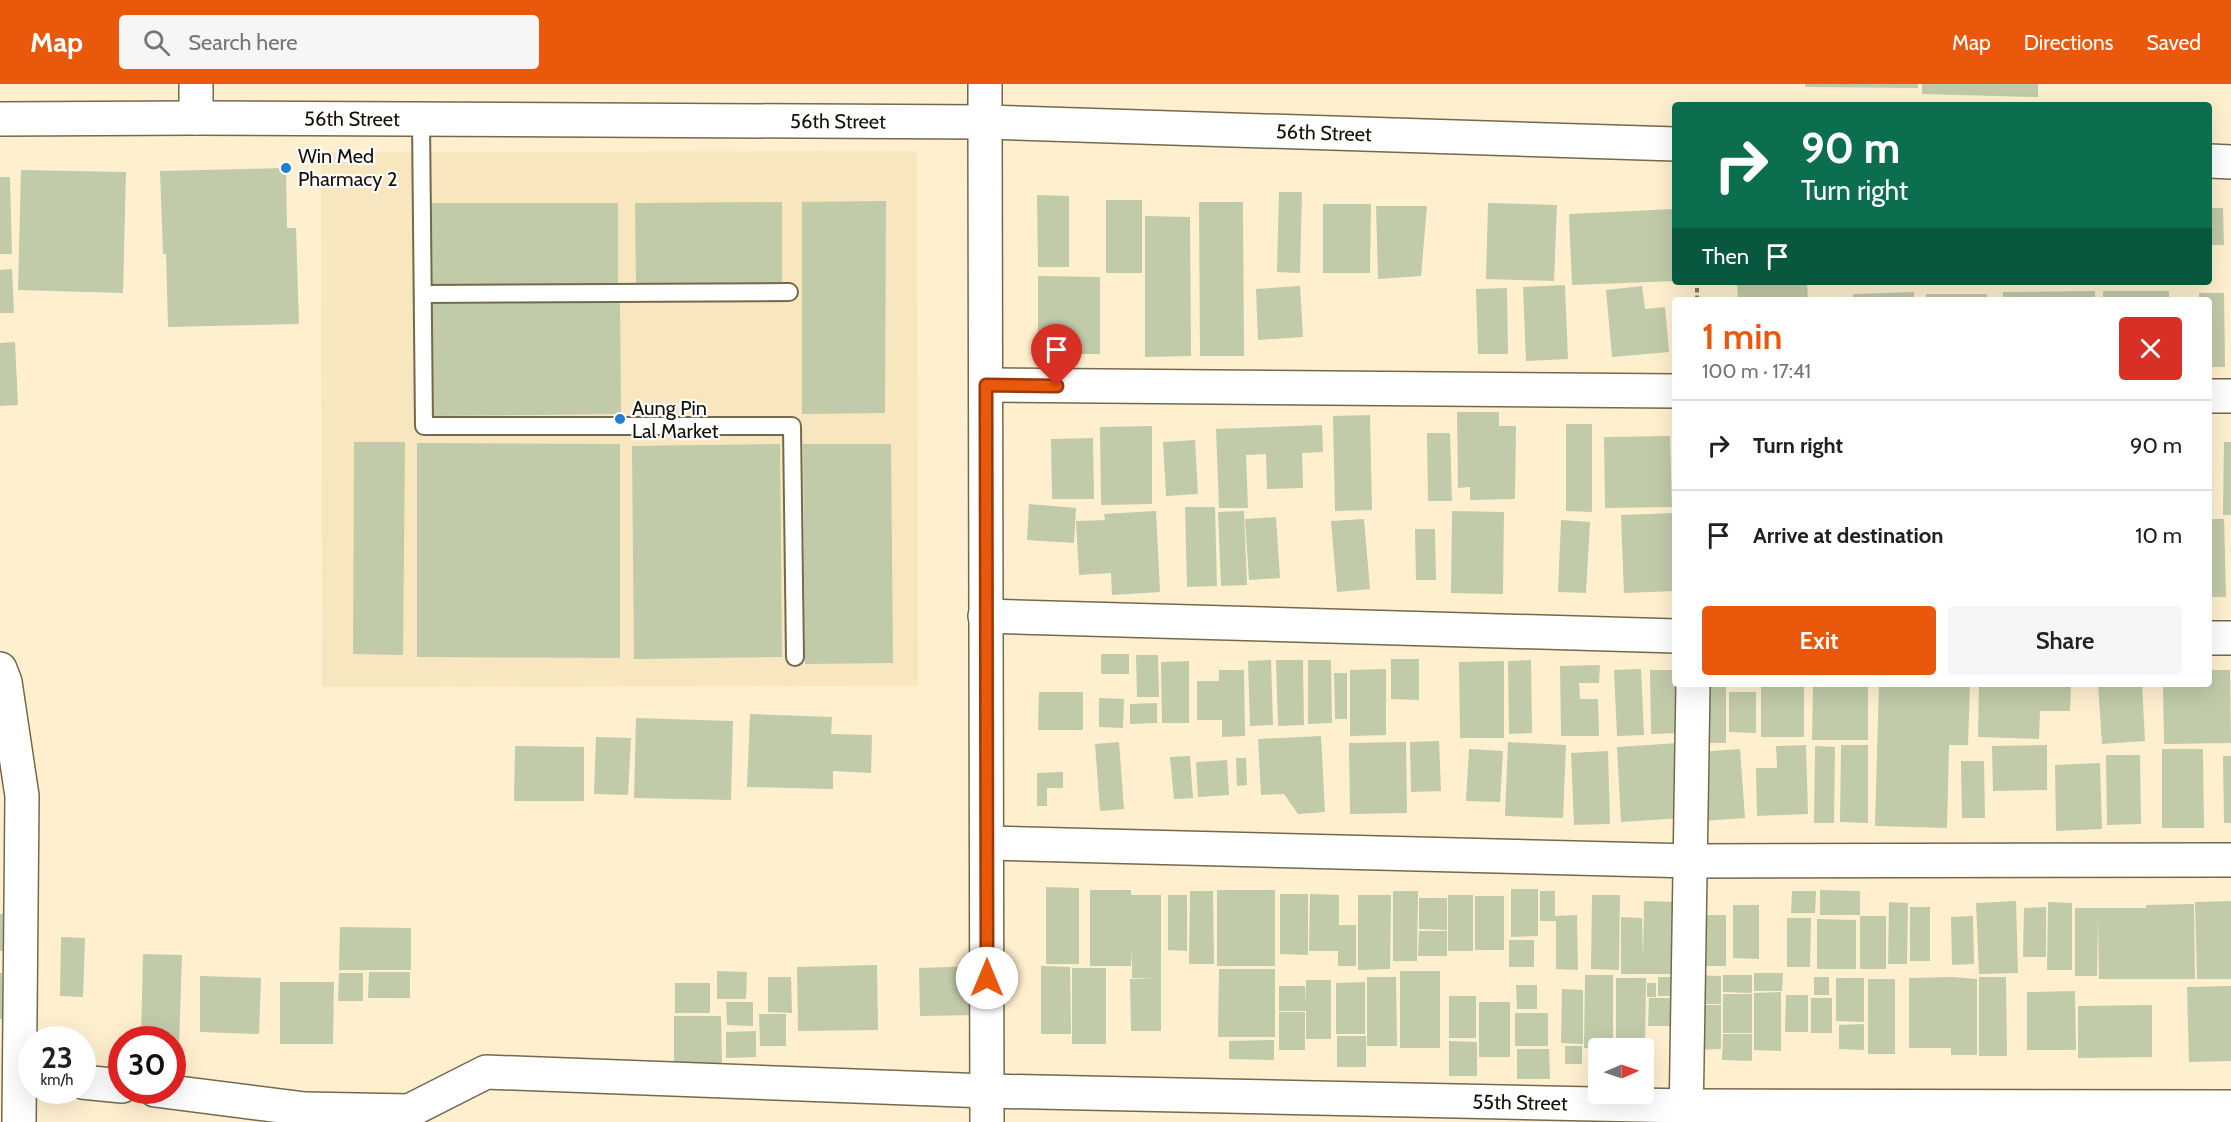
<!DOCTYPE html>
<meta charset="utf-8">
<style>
body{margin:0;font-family:Cabin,sans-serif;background:#f6f6f6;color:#202124;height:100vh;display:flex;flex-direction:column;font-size:22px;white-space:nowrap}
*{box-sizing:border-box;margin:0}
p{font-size:20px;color:#757577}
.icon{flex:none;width:33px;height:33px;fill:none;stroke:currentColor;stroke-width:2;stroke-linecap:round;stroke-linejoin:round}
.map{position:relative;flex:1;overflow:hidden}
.panel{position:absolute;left:1672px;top:213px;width:540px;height:390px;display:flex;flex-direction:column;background:#fff;border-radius:6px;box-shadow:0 6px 24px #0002}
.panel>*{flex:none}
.hud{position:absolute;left:1672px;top:18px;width:540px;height:183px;border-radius:6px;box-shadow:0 6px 24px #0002;background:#0b6e4f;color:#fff;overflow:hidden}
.needle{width:39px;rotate:88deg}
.tools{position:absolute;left:1588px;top:954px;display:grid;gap:12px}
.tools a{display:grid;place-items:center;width:66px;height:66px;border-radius:6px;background:#fff;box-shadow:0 6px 24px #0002;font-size:30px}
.speed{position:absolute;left:18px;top:942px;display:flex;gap:12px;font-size:30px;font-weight:700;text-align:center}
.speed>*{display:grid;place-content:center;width:78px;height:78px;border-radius:50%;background:#fff;box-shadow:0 6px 24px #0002;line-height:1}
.speed small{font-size:15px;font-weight:400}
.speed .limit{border:9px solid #d22;background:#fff;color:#111}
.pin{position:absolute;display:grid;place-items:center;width:51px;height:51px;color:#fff;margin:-62px -26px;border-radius:50% 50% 50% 0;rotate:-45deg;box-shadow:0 0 6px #0007}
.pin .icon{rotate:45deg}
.me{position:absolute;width:66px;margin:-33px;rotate:0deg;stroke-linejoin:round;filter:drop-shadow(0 0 4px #0008)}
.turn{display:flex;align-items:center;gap:21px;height:126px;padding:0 30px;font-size:27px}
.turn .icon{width:78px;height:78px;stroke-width:2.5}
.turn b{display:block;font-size:42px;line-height:51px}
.then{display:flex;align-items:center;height:57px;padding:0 30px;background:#0003;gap:12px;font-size:22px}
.round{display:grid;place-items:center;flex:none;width:63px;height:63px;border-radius:6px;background:#f6f6f6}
.headline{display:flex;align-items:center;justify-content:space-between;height:102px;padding:0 30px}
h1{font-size:36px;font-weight:600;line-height:45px;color:#ea580c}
.action{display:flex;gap:12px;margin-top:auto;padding:12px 30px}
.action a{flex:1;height:69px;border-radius:6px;background:#ea580c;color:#fff;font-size:24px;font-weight:600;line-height:69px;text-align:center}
.action a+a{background:#f6f6f6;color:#202124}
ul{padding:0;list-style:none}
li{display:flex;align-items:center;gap:18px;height:90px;padding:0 30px;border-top:2px solid #e0e0e0}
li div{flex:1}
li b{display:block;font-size:22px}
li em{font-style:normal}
header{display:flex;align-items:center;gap:36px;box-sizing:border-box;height:84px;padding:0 30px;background:#ea580c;color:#fff}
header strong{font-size:28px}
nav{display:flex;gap:33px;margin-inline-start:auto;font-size:21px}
.search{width:420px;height:54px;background:#f6f6f6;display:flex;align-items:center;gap:15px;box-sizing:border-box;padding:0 21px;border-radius:6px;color:#757577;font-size:22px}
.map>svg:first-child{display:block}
</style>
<header>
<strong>Map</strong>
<div class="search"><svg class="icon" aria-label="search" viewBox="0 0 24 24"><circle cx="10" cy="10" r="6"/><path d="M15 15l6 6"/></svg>Search here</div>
<nav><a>Map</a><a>Directions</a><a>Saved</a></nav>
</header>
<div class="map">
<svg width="2231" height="1038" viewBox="0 0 2231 1038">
<rect width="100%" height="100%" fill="#fef0cf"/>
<path fill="#f8e6be" d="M917,67L918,602L322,603L321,68Z"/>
<g fill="#c1caa9">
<path d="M1805,0H1918V4L1805,3Z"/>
<path d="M1922,0H2038V13L1922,10Z"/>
<path d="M286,84L287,144H296L299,240L168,243L166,170H163L160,87Z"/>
<path d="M21,86L126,88L123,209L18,206Z"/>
<path d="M0,93H10L12,170H0Z"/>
<path d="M1279,108H1302L1300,189L1277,188Z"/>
<path d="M1037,111L1069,112V183H1038Z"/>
<rect x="1106" y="116" width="36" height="73"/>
<path d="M886,117L885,329L802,330V118Z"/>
<path d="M782,118V199L636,200L635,119Z"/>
<path d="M1199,118H1243L1244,272H1200Z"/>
<rect x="429" y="119" width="189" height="83"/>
<path d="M1488,119L1557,121L1554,197L1486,195Z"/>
<path d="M1323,120H1371L1370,189H1323Z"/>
<path d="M1376,122H1427L1421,192L1378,195Z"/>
<path d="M2210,124H2223L2224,161H2210Z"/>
<path d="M1674,125L1676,197L1572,201L1569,130Z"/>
<path d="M1145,132L1190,133L1191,272L1145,273Z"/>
<path d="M12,185L14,229H0V186Z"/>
<path d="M1038,192L1100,193V270H1038Z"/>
<path d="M1737,198H1807L1808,216H1738Z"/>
<path d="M1565,201L1568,275L1526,277L1523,203Z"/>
<path d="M1300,202L1303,253L1258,256L1256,205Z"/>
<path d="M1642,202L1645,225L1665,223L1669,268L1612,273L1606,206Z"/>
<path d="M1507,204L1508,270H1478L1476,205Z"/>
<path d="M2095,207V216H2003V208Z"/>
<rect x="2103" y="207" width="66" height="9"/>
<path d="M1914,208V216H1853V210Z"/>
<path d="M2199,209H2224L2225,283H2210V216H2199Z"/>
<rect x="1926" y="210" width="61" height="6"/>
<path d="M620,218L621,330L433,332L432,220Z"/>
<path d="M15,258L18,321L0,322V259Z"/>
<path d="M1457,328H1499V342H1516L1515,415L1470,416V403L1458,404Z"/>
<path d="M1370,331L1372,426L1335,427L1333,332Z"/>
<path d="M1566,340H1592V428L1566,427Z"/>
<path d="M1322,341L1323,368L1302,369L1303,404L1267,405L1266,370L1246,371L1248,424H1219L1216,345Z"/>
<path d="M1152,342V420L1101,421L1100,343Z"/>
<path d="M1427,349H1450L1452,417H1428Z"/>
<path d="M1670,352L1672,423L1605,424L1604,353Z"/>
<path d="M1093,354L1094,415H1052L1051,355Z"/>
<path d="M1195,356L1198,410L1166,412L1163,358Z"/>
<path d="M354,358H405L403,571L353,570Z"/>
<path d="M2224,358H2231V431H2223Z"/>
<path d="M417,359L620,360V574L417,573Z"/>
<path d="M780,360L782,573L634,575L632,362Z"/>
<path d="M803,360H891L893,579L805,580Z"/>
<path d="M1029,420L1076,424L1074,459L1027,456Z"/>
<path d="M1185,423H1215L1217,502L1187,503Z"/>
<path d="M1156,427L1160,508L1112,511L1111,489L1079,491L1076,437L1105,436L1104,430Z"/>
<path d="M1244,427L1247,501L1221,502L1218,428Z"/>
<path d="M1452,427L1504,428L1503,510L1451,509Z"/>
<path d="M1675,429L1676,507L1624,509L1621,431Z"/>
<path d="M1276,433L1280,494L1249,496L1245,435Z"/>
<path d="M1364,435L1370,505L1337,508L1331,437Z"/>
<path d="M2210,435H2224L2226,513H2210Z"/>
<path d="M1561,436L1590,438L1586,509L1558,508Z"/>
<path d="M1415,445H1435L1436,496H1416Z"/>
<rect x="1101" y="570" width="28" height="20"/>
<path d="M1136,571H1158L1159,613H1137Z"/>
<path d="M1391,575H1419V616L1391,615Z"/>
<path d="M1271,576L1273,641L1250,642L1248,577Z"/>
<path d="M1276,576H1303L1304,641L1278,642Z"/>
<path d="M1308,576H1331L1332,639L1308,640Z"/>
<path d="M1531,576L1532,649L1509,650L1508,577Z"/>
<path d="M1189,577V639H1162L1161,578Z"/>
<path d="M1504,577V654H1460L1459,578Z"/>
<path d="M1600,581L1599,599H1579L1580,615H1598L1599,652H1561L1560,582Z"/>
<path d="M1386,585V651L1350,652V586Z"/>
<path d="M1641,585L1644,651L1617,652L1614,586Z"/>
<path d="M1219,586H1244L1245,652L1222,653V636H1197V597H1219Z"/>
<path d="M1650,586H1676V600H1680V649L1651,650Z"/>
<path d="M2210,586H2230L2231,659L2164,660L2163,600H2210Z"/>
<path d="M1334,589H1347V635H1335Z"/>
<path d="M1700,600H1726V659H1701Z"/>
<rect x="1761" y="600" width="43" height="53"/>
<path d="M1879,600H1970L1968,661H1949L1947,744L1875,742Z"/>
<path d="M1979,600H2071L2070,627H2040L2039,655L1978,653Z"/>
<path d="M2098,600H2142L2145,657L2102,660Z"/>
<path d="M1813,602L1868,603V656H1812Z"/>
<path d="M1039,608H1083V646H1038Z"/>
<path d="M1729,608H1756V649L1729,648Z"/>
<path d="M1099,614L1124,615L1123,644L1099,643Z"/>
<path d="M1157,619V639L1130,640V620Z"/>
<path d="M750,630L832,633L831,650L872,651L871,689L833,687V705L747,703Z"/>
<path d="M636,634L733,637L731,716L634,714Z"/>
<path d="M1321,652L1325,728L1298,730L1284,710L1261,711L1258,655Z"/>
<path d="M596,653L631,654L628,711L594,710Z"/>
<path d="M1439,657L1441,707L1411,708L1410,658Z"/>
<path d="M1119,658L1124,725L1100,727L1095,660Z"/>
<path d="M1406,658L1407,729L1350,730L1349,659Z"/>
<path d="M1508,658L1566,661L1563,734L1505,732Z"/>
<path d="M1678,659L1682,734L1621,738L1617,663Z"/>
<path d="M1806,661L1808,730L1757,732L1756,684H1777L1776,662Z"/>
<path d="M1841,661H1868V739L1840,738Z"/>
<path d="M2047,661V706L1993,707L1992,662Z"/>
<path d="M515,662L584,663V717H514Z"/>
<path d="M1815,662L1835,663L1834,739H1814Z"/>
<path d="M1469,665L1503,667L1500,718L1466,717Z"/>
<path d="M1740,665L1745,734L1703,737L1698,668Z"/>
<path d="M2162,665H2203L2204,744H2162Z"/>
<path d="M1608,667L1610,740L1574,741L1571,669Z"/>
<path d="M2106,671H2140L2141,740L2107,741Z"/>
<path d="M1190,672L1193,714L1174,715L1170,673Z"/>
<path d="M2223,672H2231V739H2224Z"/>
<path d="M1236,674H1246L1247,701L1237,702Z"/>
<path d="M1227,676L1229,711L1198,713L1196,678Z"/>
<path d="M1961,677H1984L1985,734H1962Z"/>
<path d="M2100,679L2102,745L2056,747L2055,681Z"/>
<path d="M1063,688V704H1047V722H1037V689Z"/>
<path d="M1046,803L1079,804V880H1046Z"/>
<path d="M1511,805H1538V852L1511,853Z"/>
<path d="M1090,806H1131V811H1161V947H1131L1130,895H1156L1132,894V865L1131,882H1090Z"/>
<rect x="1217" y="806" width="58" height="76"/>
<path d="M1820,806L1860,807V831H1820Z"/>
<path d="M1190,807H1213L1214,880H1189Z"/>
<path d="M1393,807H1418L1417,877H1393Z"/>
<path d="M1540,807H1555V832L1577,831L1578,886L1556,885V837H1540Z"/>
<path d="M1792,807H1816L1815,829H1791Z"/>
<path d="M1280,810H1308V871L1280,870Z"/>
<path d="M1310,810L1339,811V841H1356V882H1338V867H1309Z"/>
<path d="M1168,811H1187V867L1168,866Z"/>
<path d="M1358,811H1391L1390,885L1358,886Z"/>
<rect x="1448" y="811" width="25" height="56"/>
<path d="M1592,811H1620L1619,886L1591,885Z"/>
<rect x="1475" y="812" width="29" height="54"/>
<path d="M1419,814H1447V846L1419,845Z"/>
<path d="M1644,817L1677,818V890H1621V833L1642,834L1643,876Z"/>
<path d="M2016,817L2018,889L1979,890L1976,819Z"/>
<path d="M2231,817V895H2197L2195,818Z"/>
<path d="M1889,818L1908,819L1907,880H1888Z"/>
<path d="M2048,818L2072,819V886H2047Z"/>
<path d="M2194,820L2195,895H2099L2098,834L2097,892H2075V824H2146V821Z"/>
<path d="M1733,821H1759V875L1733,874Z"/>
<rect x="1910" y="823" width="20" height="54"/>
<path d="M2046,823V873H2023L2024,824Z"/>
<path d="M0,830H3L4,867H0Z"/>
<path d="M1698,831H1726V882H1697Z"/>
<rect x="1860" y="832" width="26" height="53"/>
<path d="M1973,832L1974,880L1952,881L1951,833Z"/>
<path d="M1787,834H1811L1810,883H1787Z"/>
<path d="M1817,835L1856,836V885H1817Z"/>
<path d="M340,843L411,844V886H339Z"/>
<path d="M1419,847H1447V872H1418Z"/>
<path d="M61,853L85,854L83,913L60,912Z"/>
<rect x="1509" y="856" width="25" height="27"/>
<path d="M143,870L182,871L179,962H172V956H141Z"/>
<path d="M877,881L878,946L798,947L797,883Z"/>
<path d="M976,882L978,931L920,932L919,884Z"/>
<path d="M1041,882L1070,883L1071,950H1041Z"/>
<rect x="1072" y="884" width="34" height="76"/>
<path d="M1219,885H1275V953H1218Z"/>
<path d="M717,887L747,888L746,915H717Z"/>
<rect x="1400" y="887" width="40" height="77"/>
<path d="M369,888H410V914H368Z"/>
<path d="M0,889H2L3,935H0Z"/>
<path d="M339,889H363V917H338Z"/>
<path d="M1754,889H1783L1782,907H1754Z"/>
<path d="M1585,891H1613V964H1584Z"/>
<path d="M1693,891L1721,892V920H1692Z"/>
<path d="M1723,891H1752V909L1723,908Z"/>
<path d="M200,892L261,894L259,950L200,948Z"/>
<path d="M768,893H791L792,929L768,928Z"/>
<path d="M1367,893H1396L1397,962H1367Z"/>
<rect x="1658" y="893" width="18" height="19"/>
<rect x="1814" y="893" width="15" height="18"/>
<path d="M1952,893L1977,895V971H1951V964H1909V894Z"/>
<path d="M1979,893H2006L2007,972H1979Z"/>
<path d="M1616,894H1646L1645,964H1616Z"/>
<path d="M1836,894H1864V938L1836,937Z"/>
<rect x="1868" y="895" width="27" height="75"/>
<path d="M1306,896H1331V955H1306V927H1279V902H1305L1306,921Z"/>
<path d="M280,898H334L333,960H280Z"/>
<path d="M1365,898V950H1336V899Z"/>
<rect x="675" y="899" width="35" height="30"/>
<rect x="1647" y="899" width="9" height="14"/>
<path d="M1516,901H1537V925H1517Z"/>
<path d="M2231,902V977L2189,978L2187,903Z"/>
<path d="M1562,905L1583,906V960L1561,959Z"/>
<path d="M2075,907L2076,966H2027V908Z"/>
<path d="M1781,908V967L1754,966V909Z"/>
<rect x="1723" y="910" width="29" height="39"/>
<path d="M1786,911H1808V948H1785Z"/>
<rect x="1449" y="912" width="27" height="42"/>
<path d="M1649,914H1674V942H1648Z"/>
<rect x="1811" y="914" width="21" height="35"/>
<path d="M726,918H753V942L727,941Z"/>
<rect x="1479" y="918" width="31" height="55"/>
<path d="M1692,921H1721V965L1692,966Z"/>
<path d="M2152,921V973L2078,974V922Z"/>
<rect x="1279" y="928" width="26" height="38"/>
<rect x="1515" y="929" width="33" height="33"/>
<path d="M759,930H786V962H760Z"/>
<path d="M674,932H721L722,981H674Z"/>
<path d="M1864,940V966L1839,965V941Z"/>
<path d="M756,947V973L726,974V948Z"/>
<path d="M1723,950H1752V977L1722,976Z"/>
<rect x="1337" y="952" width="29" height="31"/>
<path d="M1274,956V976L1229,975V957Z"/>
<path d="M1449,957L1477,958V992H1449Z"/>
<rect x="1565" y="962" width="17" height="18"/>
<path d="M1517,965H1549L1550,995H1517Z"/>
<rect x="1591" y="966" width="8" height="13"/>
</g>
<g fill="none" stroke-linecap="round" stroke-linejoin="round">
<defs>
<g id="lane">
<path d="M421,35L424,342H792L795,573"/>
<path d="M423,210L789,208"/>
</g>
<g id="street">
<path d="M196,34V0"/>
<path d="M985,38L987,1038"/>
<path d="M986,301L1676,307"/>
<path d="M2210,312H2231"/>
<path d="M985,532L1676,552"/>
<path d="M2210,554H2231"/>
<path d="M0,585L5,598L22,712L19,1038"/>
<path d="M987,759L1692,777L2231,776"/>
<path d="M82,998L122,1002"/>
<path id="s1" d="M155,1006L305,1025L409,1027L486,988L987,1007L1686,1022L2231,1023"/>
<path d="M1686,1038L1693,600"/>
</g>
<g id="secondary">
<path d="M985,0V38"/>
<path id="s2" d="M0,35L196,34L985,38L1676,60"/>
<path d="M2210,77L2231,78"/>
</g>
</defs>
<use href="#lane" stroke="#75694b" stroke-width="20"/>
<use href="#street" stroke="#75694b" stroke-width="36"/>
<use href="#secondary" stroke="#75694b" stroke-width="36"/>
<path stroke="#807762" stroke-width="4" stroke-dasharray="4.5 3" stroke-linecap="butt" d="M1697,216V198"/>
<use href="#lane" stroke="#fff" stroke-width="16"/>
<use href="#street" stroke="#fff" stroke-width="33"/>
<use href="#secondary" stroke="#fff" stroke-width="33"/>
</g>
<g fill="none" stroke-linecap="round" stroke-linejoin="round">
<defs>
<path id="route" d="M987,894L986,301L1057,302"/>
</defs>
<use href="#route" stroke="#983908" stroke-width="15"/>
<use href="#route" stroke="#ea580c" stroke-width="10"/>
</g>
<g fill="#1d82cd" stroke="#fefefe" stroke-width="2">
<circle cx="286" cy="84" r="6"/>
<circle cx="620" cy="335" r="6"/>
</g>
<g text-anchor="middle" stroke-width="4.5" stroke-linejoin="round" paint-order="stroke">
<g font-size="20" fill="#161106" stroke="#fefefe">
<text dy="7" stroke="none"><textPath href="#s2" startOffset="352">56th Street</textPath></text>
<text dy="7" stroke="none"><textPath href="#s2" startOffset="838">56th Street</textPath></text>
<text dy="7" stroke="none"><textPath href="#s2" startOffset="1324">56th Street</textPath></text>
<text dy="7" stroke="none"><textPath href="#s1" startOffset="1376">55th Street</textPath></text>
</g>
<g font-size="20" fill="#161106" stroke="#fefefe" text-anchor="start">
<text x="298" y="79">Win Med<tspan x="298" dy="23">Pharmacy 2</tspan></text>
<text x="632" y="331">Aung Pin<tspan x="632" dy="23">Lal Market</tspan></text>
</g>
</g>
</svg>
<div class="tools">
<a><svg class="needle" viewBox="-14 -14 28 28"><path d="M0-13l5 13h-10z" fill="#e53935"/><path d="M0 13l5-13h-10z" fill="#757577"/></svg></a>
</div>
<div class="speed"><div>23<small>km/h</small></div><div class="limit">30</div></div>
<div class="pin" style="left:1057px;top:302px;background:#d93025"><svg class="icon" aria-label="arrive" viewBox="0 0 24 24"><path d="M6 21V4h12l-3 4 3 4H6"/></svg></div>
<svg class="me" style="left:987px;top:894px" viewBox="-20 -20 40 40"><circle r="19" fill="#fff"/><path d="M0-13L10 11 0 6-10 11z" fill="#ea580c"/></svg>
<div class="hud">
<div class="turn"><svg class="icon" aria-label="right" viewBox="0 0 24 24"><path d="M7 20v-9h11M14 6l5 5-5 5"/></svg><div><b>90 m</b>Turn right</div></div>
<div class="then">Then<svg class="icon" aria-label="arrive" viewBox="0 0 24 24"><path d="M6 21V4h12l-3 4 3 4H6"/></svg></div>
</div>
<section class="panel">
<div class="headline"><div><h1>1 min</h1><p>100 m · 17:41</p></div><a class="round" style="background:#d93025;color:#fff"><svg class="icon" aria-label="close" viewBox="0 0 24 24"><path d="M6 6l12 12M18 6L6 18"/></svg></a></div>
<ul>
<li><svg class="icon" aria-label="right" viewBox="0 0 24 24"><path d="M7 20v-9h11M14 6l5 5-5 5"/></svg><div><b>Turn right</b></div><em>90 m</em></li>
<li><svg class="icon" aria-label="arrive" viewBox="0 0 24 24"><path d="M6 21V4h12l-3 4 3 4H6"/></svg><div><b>Arrive at destination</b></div><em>10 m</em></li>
</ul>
<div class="action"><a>Exit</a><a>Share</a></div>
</section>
</div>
